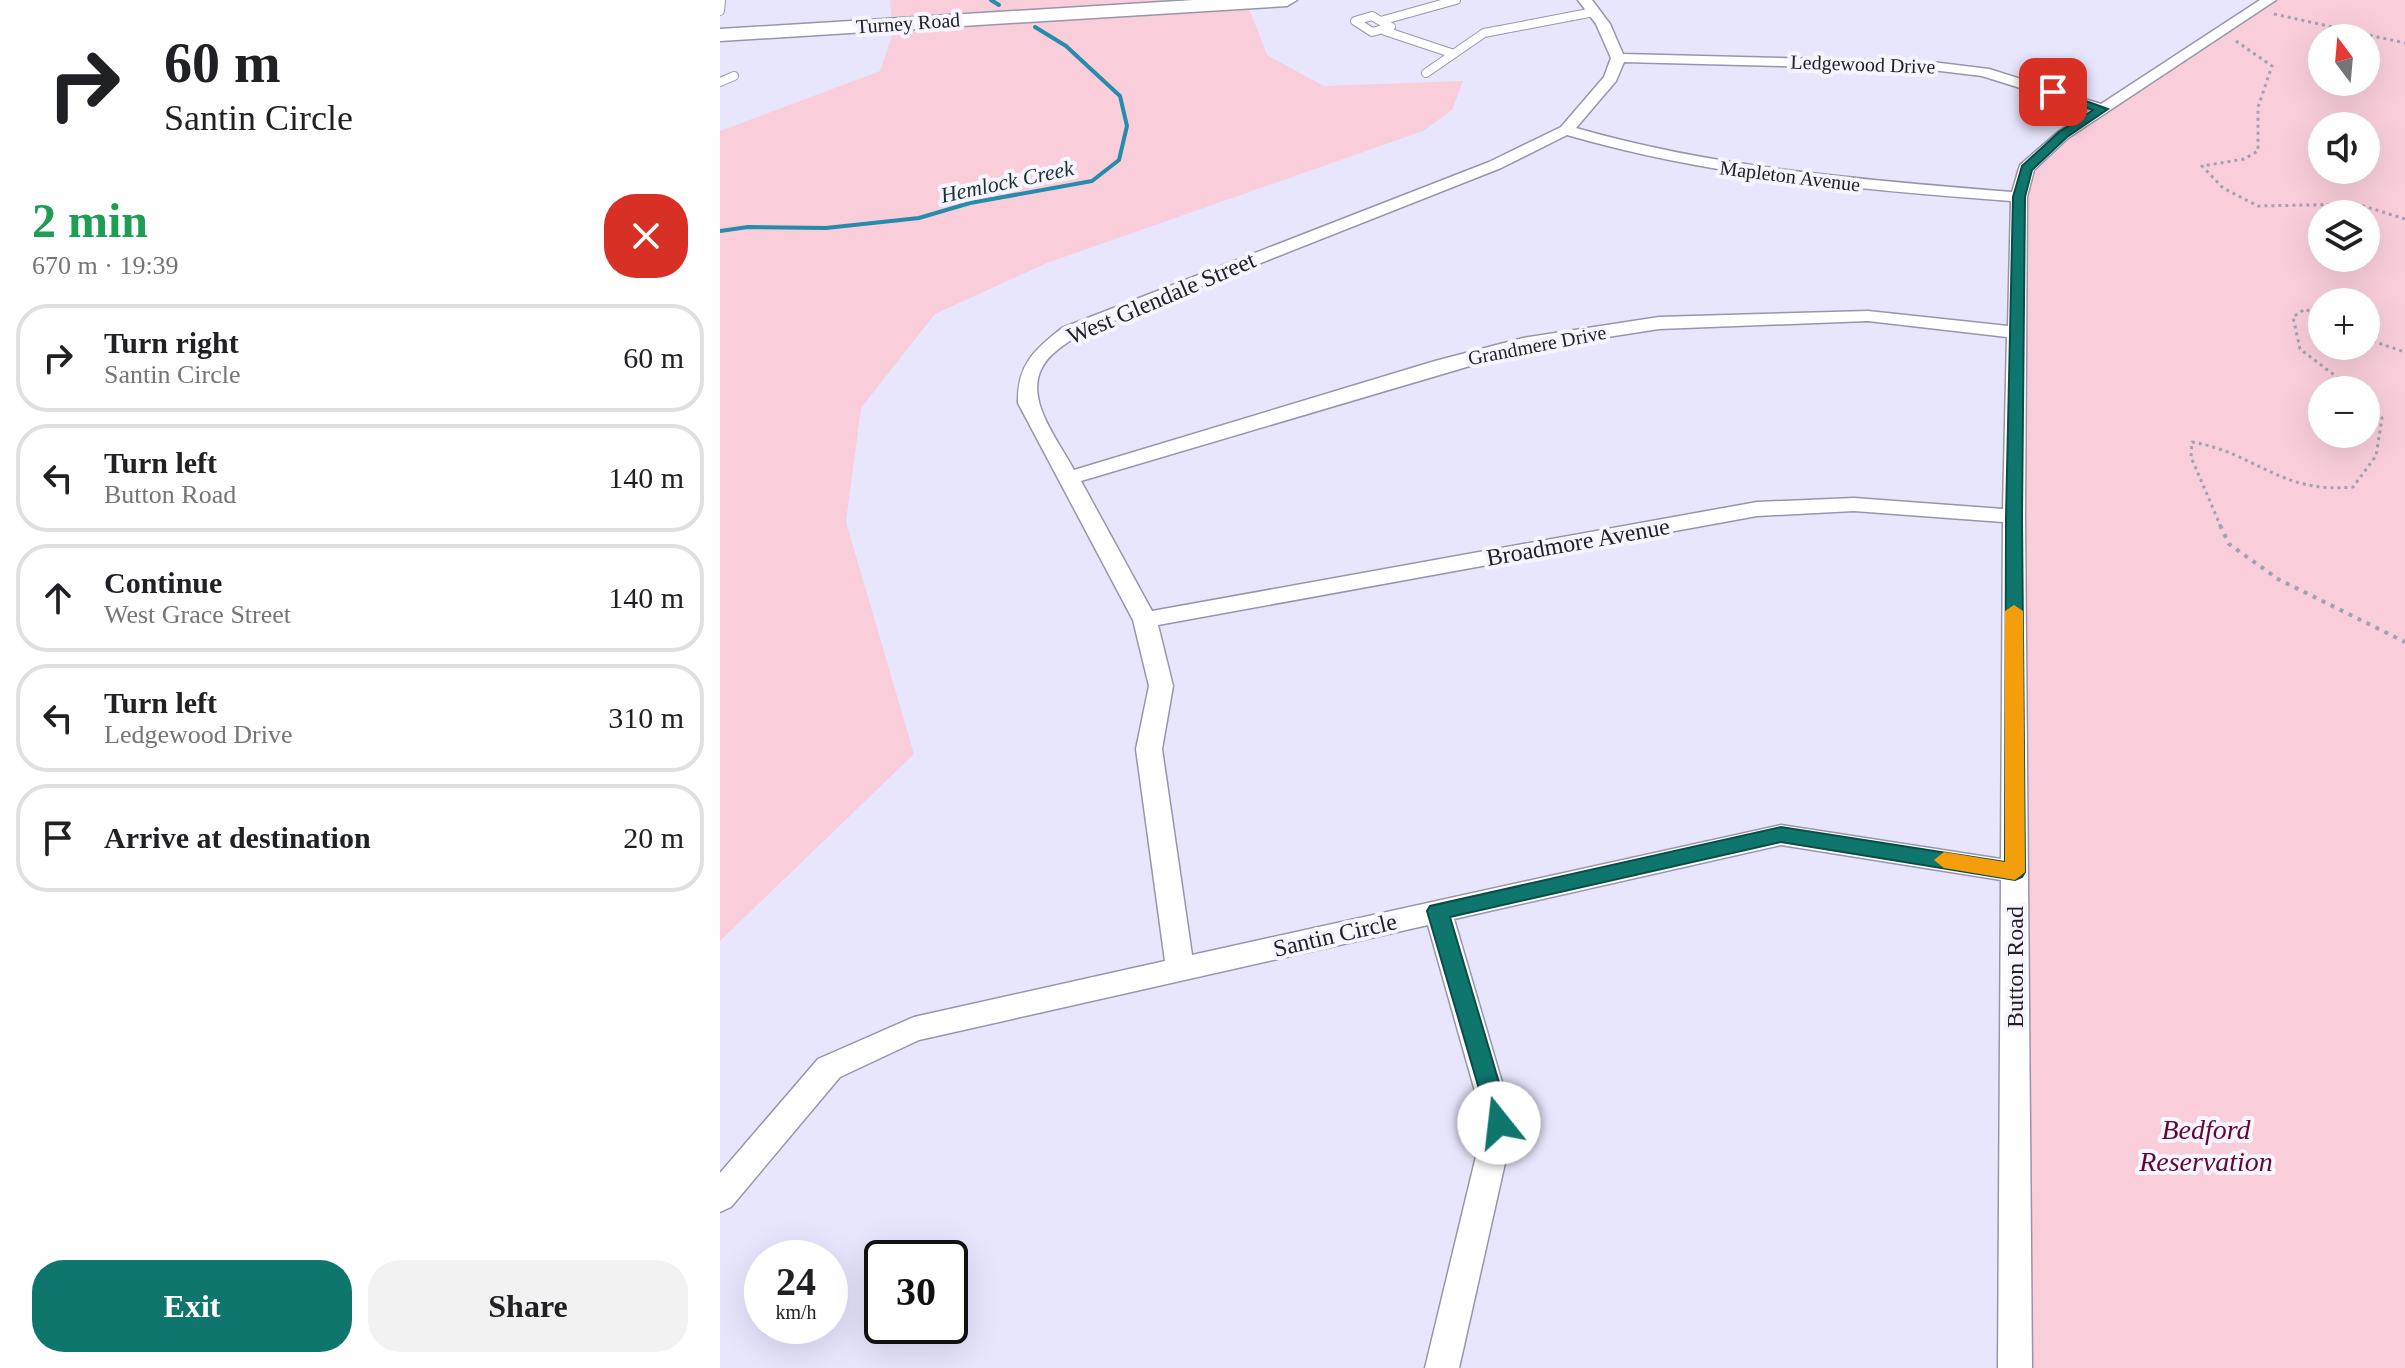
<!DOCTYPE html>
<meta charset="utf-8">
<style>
body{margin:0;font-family:Georgia,serif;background:#f2f2f2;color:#202124;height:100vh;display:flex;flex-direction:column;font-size:30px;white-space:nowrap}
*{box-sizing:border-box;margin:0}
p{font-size:26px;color:#757577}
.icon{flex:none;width:44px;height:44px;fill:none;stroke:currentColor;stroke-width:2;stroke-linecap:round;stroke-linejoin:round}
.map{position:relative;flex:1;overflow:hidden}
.sheet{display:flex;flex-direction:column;background:#fff;width:720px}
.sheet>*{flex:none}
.hud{background:#fff;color:#202124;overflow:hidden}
.needle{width:52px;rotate:344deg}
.tools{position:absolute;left:1588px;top:24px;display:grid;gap:16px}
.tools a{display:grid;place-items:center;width:72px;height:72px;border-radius:50%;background:#fff;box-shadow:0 8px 32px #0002;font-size:40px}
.speed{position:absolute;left:24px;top:1240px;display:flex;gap:16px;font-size:40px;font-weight:700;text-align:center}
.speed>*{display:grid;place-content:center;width:104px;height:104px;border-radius:50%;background:#fff;box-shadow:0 8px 32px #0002;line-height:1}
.speed small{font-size:20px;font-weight:400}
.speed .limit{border:4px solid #111;border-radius:12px;background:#fff;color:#111}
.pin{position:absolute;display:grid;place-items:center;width:68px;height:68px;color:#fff;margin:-34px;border-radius:16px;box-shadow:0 4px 12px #0006}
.me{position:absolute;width:88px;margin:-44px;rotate:344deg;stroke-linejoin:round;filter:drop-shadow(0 0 6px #0008)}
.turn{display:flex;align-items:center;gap:28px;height:168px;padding:0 32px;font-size:36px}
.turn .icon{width:104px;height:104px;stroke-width:2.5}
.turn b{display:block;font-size:56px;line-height:68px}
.round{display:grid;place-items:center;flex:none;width:84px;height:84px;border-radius:32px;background:#f2f2f2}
.head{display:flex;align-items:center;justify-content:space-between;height:136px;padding:0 32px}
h1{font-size:48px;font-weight:800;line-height:60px;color:#1e9e55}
.action{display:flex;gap:16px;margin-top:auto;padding:16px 32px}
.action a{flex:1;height:92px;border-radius:32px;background:#0f766e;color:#fff;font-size:32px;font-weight:800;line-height:92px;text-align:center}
.action a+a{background:#f2f2f2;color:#202124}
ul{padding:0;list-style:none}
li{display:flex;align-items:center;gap:24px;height:108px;margin:0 16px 12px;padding:0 16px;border:4px solid #e0e0e0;border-radius:32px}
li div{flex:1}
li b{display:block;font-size:30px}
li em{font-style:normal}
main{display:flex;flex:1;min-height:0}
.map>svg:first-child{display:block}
</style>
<main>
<section class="sheet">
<div class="hud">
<div class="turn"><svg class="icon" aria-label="right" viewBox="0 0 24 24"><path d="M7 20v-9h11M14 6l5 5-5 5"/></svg><div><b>60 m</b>Santin Circle</div></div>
</div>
<div class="head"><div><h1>2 min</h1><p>670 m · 19:39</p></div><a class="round" style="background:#d93025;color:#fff"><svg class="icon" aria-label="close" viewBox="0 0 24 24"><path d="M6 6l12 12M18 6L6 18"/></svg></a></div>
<ul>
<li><svg class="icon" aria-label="right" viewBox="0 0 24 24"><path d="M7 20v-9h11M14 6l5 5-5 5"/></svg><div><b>Turn right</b><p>Santin Circle</p></div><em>60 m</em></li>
<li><svg class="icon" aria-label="left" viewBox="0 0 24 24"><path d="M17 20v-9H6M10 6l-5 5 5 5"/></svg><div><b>Turn left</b><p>Button Road</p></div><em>140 m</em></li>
<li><svg class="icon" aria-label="ahead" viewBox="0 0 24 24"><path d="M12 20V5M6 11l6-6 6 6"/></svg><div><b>Continue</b><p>West Grace Street</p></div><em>140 m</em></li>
<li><svg class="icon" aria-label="left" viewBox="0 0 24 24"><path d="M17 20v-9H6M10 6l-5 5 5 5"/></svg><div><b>Turn left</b><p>Ledgewood Drive</p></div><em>310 m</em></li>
<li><svg class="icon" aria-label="arrive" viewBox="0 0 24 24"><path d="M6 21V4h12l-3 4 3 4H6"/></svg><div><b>Arrive at destination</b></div><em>20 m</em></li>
</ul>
<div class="action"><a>Exit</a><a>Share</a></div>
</section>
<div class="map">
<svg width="1685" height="1368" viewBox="0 0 1685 1368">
<rect width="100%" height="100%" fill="#e8e6fd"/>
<g fill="#f9ceda" fill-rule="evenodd">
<path d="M170,0H567L527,3L547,55L604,86L743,81L732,110L703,131L327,263L215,314L141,408L126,522L194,754L0,941V131L160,71L173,33Z"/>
<path d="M1555,0H1685V1368H1284L1295,170ZM1602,38H1646V82H1602ZM1602,126H1646V170H1602ZM1602,214H1646V258H1602ZM1602,302H1646V346H1602ZM1602,390H1646V434H1602Z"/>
</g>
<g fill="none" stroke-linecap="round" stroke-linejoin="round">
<g stroke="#258caa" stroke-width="4">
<path d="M271,0L279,5"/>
<path d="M0,231L28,227L106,228L199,218L250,203L372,181L399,160L407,126L400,96L346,46L315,27"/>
</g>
<defs>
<g id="lane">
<path d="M0,11L1,0"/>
<path d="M652,16L671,27L652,32L635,21Z"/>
<path d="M664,20L736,0"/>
<path d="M665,31L731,53"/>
<path d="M706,73L764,33L874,12"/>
<path d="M0,82L14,76"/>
</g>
<path id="street" d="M858,0H872L890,24L903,54L1212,62L1269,69L1381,104L1540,0H1556L1348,138L1314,170L1307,197L1305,517L1312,1368H1278L1281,880L1061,845L734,919L794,1123L739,1368H705L764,1123L708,925L199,1040L120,1077L11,1207L0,1212V1173L98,1059L194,1017L445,961L416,749L429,686L413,620L298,403C297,365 314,350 342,328L769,162L841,127L884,77L891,58L876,24ZM904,62L1212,70L1262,76L1370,110L1338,132L1300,165L1292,192C1145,180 999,169 856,128L896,81ZM847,135C993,177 1141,190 1291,201L1288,326L1148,311L939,317L803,338L715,361L354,470C339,441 303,399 323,366C330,353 345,345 356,336L781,168ZM1148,321L1287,337L1283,509L1134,498L1037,502L432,611L361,481L804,350L939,329ZM1134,511L1283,522L1281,859L1061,825L472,955L442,749L453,686L438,625L1037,516Z"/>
<path id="secondary" d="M474,0H577L567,6L0,41V29Z"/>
</defs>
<use href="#lane" stroke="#9895ab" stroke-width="10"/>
<use href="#street" stroke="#9895ab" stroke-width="3"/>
<use href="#secondary" stroke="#9895ab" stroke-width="3"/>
<g stroke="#a2a1b3" stroke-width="3" stroke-dasharray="3 4" stroke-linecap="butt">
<path d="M1554,14L1685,43"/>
<path d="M1516,41L1552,66L1538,107V151L1524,159L1482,166L1503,188L1538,206L1637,204L1685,219"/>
<path d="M1602,317L1585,309L1573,317L1580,349L1634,390"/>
<path d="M1646,339L1685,352"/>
<path d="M1501,527L1471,457L1472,442C1537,453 1559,494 1633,487L1656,456L1662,418L1646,402"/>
</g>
<path stroke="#a2a1b3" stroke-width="4" stroke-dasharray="4 6" stroke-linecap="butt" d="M1500,525L1509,544L1558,579L1685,642"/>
<use href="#lane" stroke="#fff" stroke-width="8"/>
<use href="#street" fill="#fff" fill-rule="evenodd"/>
<use href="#secondary" fill="#fff" fill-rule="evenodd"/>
</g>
<path fill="#0f766e" stroke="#0a4d48" stroke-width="2" d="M1333,89L1388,109L1347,137L1312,170L1305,197L1302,517L1305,872L1302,877L1295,880L1061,842L730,917L791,1123L787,1130L779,1133L771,1130L707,911L710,906L1061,827L1285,862L1286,517L1293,197L1302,166L1339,132L1373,110L1329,94Z"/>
<path fill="#f59e0b" d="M1294,605L1303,611L1305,872L1295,880L1224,868L1214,860L1224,852L1285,862V611Z"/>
<g text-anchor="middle" stroke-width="8" stroke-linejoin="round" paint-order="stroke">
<g font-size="20" fill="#212029" stroke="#f6f5fe">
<text transform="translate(188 23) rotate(-4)" y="7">Turney Road</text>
<text transform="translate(1143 64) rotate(2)" y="7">Ledgewood Drive</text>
<text transform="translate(1070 176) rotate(7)" y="7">Mapleton Avenue</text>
<text transform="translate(817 345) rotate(-11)" y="7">Grandmere Drive</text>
</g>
<g font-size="22" font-style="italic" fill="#1a3138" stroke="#f6f5fe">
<text transform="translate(287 181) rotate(-12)" y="8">Hemlock Creek</text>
</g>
<g font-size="24" fill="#212029" stroke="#f6f5fe">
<text transform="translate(441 298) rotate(-23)" y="8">West Glendale Street</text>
<text transform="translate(858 542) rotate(-10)" y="8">Broadmore Avenue</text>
<text transform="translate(615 935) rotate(-13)" y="8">Santin Circle</text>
<text transform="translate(1295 967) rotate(-90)" y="8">Button Road</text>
</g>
<g font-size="28" font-style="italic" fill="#620632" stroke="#f6f5fe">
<text x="1486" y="1139">Bedford<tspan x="1486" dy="32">Reservation</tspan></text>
</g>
</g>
</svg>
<div class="tools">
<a><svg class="needle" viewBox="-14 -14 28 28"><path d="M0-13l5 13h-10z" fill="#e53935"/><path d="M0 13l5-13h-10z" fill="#757577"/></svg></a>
<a><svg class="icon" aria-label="sound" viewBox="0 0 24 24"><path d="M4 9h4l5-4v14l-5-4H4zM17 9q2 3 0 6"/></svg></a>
<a><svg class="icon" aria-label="layers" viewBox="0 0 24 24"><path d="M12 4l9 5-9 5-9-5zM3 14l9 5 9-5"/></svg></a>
<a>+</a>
<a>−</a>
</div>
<div class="speed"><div>24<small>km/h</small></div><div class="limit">30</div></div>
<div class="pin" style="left:1333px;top:92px;background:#d93025"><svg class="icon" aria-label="arrive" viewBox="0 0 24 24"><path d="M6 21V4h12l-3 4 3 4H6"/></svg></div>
<svg class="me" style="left:779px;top:1123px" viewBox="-20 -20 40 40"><circle r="19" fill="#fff"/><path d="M0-13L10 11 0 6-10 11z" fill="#0f766e"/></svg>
</div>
</main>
